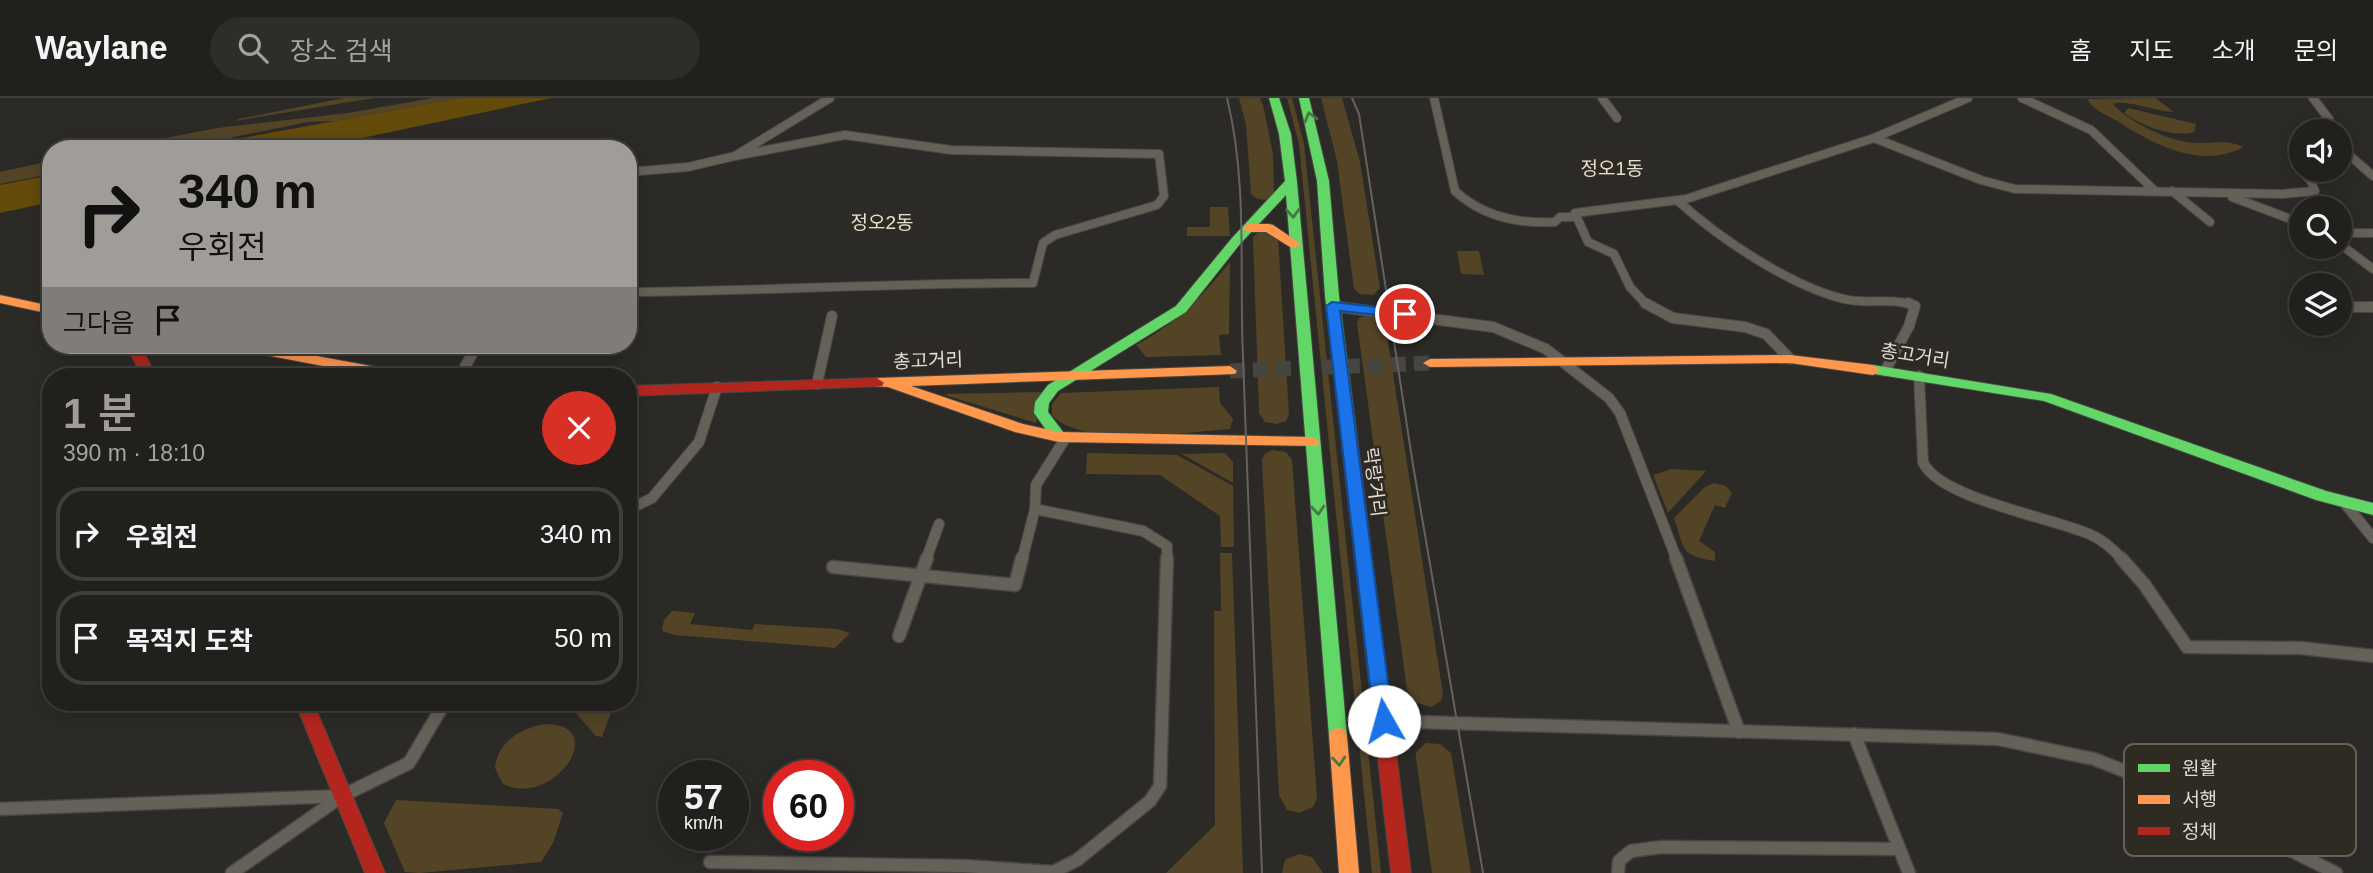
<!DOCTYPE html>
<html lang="ko">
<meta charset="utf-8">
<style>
body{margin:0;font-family:Helvetica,"Noto Sans KR",sans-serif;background:#2d2d29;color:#f1f3f6;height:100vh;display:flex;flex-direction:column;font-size:26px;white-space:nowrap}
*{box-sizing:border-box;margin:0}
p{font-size:23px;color:#a2a3a3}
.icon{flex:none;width:38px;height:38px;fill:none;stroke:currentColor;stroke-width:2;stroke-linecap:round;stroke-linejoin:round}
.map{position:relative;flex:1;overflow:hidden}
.panel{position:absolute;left:42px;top:270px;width:595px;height:343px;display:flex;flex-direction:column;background:#21201c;border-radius:28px;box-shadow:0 4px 18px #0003,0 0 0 2px #3e3e3b}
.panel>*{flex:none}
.banner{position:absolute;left:42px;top:42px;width:595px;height:214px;border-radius:28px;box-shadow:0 4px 18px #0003,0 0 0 2px #3e3e3b;background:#a09d98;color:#111;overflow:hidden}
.fabs{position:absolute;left:2289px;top:21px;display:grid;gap:14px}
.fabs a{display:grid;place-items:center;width:63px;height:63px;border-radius:50%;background:#21201c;box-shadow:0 4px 18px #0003,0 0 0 2px #3e3e3b;font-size:35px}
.speed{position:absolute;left:658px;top:662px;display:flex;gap:14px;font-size:35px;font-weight:700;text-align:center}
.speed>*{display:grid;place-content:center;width:91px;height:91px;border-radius:50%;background:#21201c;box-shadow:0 4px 18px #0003,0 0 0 2px #3e3e3b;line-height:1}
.speed small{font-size:18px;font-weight:400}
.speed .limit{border:10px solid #d22;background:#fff;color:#111}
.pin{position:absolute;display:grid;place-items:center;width:60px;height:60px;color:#fff;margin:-30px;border:4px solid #fff;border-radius:50%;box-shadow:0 2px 7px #0007}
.me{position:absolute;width:77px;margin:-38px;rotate:353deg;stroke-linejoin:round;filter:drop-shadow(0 0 5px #0008)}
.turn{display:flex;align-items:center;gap:24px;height:147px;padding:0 21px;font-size:32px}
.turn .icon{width:91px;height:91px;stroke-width:2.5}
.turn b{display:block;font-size:49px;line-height:60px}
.then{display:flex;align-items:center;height:66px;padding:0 21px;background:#0003;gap:14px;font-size:26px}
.round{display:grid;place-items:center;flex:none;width:74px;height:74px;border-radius:37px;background:#2d2d29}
.head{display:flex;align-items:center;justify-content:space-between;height:119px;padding:0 21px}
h1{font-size:42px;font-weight:600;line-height:52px;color:#a09d98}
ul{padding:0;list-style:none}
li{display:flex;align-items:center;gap:21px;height:94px;margin:0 14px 10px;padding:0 7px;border:4px solid #3e3e3b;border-radius:28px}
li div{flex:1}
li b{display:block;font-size:26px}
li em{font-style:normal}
header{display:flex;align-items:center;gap:42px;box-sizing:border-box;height:98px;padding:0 35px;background:#21201c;border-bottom:2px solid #3e3e3b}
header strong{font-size:33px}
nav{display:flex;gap:38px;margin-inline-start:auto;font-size:24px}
.search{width:490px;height:63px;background:#2d2d29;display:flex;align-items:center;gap:18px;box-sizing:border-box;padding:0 24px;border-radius:38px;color:#a2a3a3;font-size:26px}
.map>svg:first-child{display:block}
</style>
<header>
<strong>Waylane</strong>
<div class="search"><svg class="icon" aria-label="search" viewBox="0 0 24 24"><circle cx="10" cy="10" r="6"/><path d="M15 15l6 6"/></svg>장소 검색</div>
<nav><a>홈</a><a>지도</a><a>소개</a><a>문의</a></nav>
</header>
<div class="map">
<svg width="2373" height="775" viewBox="0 0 2373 775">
<rect width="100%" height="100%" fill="#2c2a26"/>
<g fill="#534426">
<path d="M344,0H374L234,23L239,21Z"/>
<path d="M433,0H461L335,23L308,24L175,51H109L217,30L348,15Z"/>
<path d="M1239,0H1260L1263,7L1273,56L1274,96C1268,104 1257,103 1251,96L1246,27Z"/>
<path d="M1287,0H1292L1304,46L1381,775H1372L1299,46Z"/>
<path d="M1321,0H1342L1360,64L1380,190L1373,197L1360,196L1354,191L1337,63Z"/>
<path d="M2155,0L2174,14C2156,14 2127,1 2113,6C2128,24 2171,44 2195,45C2213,46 2226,41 2243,49C2203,71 2156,48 2122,26C2109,17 2096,15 2087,1Z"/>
<path d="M2128,10L2196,26L2194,34C2173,40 2142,28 2124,15Z"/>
<path d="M51,63V76L0,86V74Z"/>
<path d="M1210,109H1228L1230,138H1187V129H1210Z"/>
<path d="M1260,133L1278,140L1289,316L1286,323L1276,326L1265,324L1259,315L1253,139Z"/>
<path d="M1457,153H1479L1484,177L1461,176Z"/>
<path d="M1230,164L1229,236L1219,237L1221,257L1146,259L1136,247C1176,226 1202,199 1230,164Z"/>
<path d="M1367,217L1377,218L1385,225L1443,596L1441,603L1431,609L1414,604L1407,592L1357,225L1359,220Z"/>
<path d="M1219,289L1220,305L1233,321L1230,331C1188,334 1081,350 1052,317V306L1061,295Z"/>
<path d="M1045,294L1036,325L945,297L948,296Z"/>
<path d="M1272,352L1286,354L1292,362L1317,700L1313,709L1299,715L1287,712L1279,697L1262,362L1265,356Z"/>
<path d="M1087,355L1177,357L1233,388L1234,449H1221L1220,418L1160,377L1086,376Z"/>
<path d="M1225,355L1233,364V385L1182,356Z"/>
<path d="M1672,371L1706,373L1668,415L1653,377Z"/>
<path d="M1714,385L1726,388L1732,395L1725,410L1715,407L1699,443L1715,454V463C1679,457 1685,452 1674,420L1705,389Z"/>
<path d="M1220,455H1232L1243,775H1166L1215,727L1214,513H1221Z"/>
<path d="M672,513L695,515L690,526L752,532L755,526L837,531L850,535L835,550L675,537L662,533L664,522Z"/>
<path d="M339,604H433L418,610L344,615Z"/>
<path d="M537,604H615L602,639L596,638L575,614L537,609Z"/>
<path d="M546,626C611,627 553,711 503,686L495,670C497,644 522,629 546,626Z"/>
<path d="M1426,645L1440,646L1451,655L1471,775H1432L1416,660V654Z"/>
<path d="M396,702L558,711L563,715L553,745L541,764L420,775L405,774L384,725Z"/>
<path d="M1299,756L1312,759L1323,775H1282L1285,762Z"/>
</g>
<g fill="#644b0b">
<path d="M461,0H551L310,51H182Z"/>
<path d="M51,77V104L0,115V87Z"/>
</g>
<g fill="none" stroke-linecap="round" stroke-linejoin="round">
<path stroke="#474540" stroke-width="15" stroke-dasharray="15 8" stroke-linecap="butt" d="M1230,273L1430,265"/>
<defs>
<g id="street-far2">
<path d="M1434,0L1455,93C1483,119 1518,126 1555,124L1560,119H1576"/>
<path d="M1602,0L1617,20"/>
<path d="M2022,0L2091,32L2154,92"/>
<path d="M2313,0L2329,21L2318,33"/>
<path d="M1874,40L1968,0"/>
<path d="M2340,49L2373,78"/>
<path d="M628,74L688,69L735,58L830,0"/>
<path d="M2172,93L2210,124"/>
<path d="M2232,99L2301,125"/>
<path d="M1678,103C1719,140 1790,188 1844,201C1867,207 1890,199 1913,207"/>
<path d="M2340,135H2373"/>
<path d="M2340,146L2373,171"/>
<path d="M628,194C763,193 898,185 1033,185L1043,145L1055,137L1157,107L1164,98L1159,56L951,52L845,37L735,58"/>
<path d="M1647,207L1630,189L1614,156L1588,144L1575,115L1686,101L1874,40L1981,82L2015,91L2282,96L2315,93L2311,83L2295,66L2296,58L2301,55"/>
</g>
<g id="street-far1">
<path d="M1645,205L1673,220L1745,229L1766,236L1790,261"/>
<path d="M1332,208L1493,229L1546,251L1609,300L1620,315L1677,462"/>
<path d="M2340,209H2373"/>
<path d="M1885,273L1909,228L1915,208L1908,205"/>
<path d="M460,278L477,247"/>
<path d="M1919,278L1923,364C1938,400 2053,420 2089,436C2102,441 2114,452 2123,462"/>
<path d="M817,286L832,218"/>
<path d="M1066,339L1036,387L1035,411L1143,433L1167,448V462"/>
<path d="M2343,403L2373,440"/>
<path d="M628,412L652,400L699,344L717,289"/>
<path d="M926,462L939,426"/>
<path d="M1022,462L1035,411"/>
</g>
<g id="street">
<path d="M1676,460L1739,634"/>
<path d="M2121,460L2144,486L2187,549L2301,550L2373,558"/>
<path d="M833,469L1015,487L1022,460"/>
<path d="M899,538L927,460"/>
<path d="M1384,623L1998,641L2094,661L2155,685L2336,775"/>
<path d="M1854,636L1909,775"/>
<path d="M0,711L342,698"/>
<path d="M710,764L964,768L1053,774L1077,762L1150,703L1160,688L1167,460"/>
<path d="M232,775L342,698L409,665L445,604"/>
<path d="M1618,775L1619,763L1631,753L1662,749L1898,751"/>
</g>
<g id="fast">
<path d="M1269,0H1279L1291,36L1297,84L1347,638L1345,644L1338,646L1331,644L1329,638L1286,97L1240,146L1186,214L1058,293L1049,305L1048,314L1067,339L1064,343H1054L1034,315L1035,304L1048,287L1176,208L1232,140L1285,83L1279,36Z"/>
<path d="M1299,0H1309L1329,83L1339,198L1357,339L1349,344L1341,339L1325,198L1317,83Z"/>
<path d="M1873,267L2051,296L2326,393L2373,405V417L2316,402L2044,303L1868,275L1866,272L1868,269Z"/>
</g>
<g id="slow">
<path d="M1269,126L1273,127L1301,146L1295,150L1290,149L1266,134H1248L1242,130L1248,126Z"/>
<path d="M0,197L51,208V216L0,205Z"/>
<path d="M228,247H257L398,273L405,278H375L235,251Z"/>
<path d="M1790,257L1873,267L1880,272L1873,277L1790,265L1430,269L1423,265L1430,261Z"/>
<path d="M1230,268L1237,273L1235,276L911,288L1023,326L1059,334L1312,339L1320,344L1317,348L1059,344L1015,334L888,289L872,288L870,285L877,280Z"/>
<path d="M1338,630L1345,632L1347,638L1359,775H1339L1329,638L1331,632Z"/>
</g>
<g id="jam">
<path d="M126,247H140L156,278H142Z"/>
<path d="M877,280L884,285L882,288L628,298V288Z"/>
<path d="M1349,334L1357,339L1411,775H1391L1341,339Z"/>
<path d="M295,604H313L385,775H365Z"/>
</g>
</defs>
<use href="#street-far2" stroke="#484643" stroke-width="10"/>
<use href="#street-far1" stroke="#484643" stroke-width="12"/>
<use href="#street" stroke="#484643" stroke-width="15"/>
<use href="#fast" stroke="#484643" stroke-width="2"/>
<use href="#slow" stroke="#484643" stroke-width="2"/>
<use href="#jam" stroke="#484643" stroke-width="2"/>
<use href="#street-far2" stroke="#656159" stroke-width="8"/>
<use href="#street-far1" stroke="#656159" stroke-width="10"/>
<use href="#street" stroke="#656159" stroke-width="12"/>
<use href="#fast" fill="#63d668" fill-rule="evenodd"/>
<use href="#slow" fill="#ff974d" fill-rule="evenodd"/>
<use href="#jam" fill="#b3261e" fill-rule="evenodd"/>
<g stroke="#65615c" stroke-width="2">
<path d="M1227,0C1248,86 1239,172 1243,259C1249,431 1256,603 1262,775"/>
<path d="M1352,0L1359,16L1413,367L1483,775"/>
</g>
</g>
<defs><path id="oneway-chevron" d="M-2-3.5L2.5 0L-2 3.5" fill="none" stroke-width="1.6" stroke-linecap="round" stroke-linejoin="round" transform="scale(1.75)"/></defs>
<g stroke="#477842">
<use href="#oneway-chevron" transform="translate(1310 19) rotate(-106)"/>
<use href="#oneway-chevron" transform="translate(1293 115) rotate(87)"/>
<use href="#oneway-chevron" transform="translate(1318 412) rotate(85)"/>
<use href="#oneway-chevron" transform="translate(1339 663) rotate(85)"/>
</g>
<path fill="#1a73e8" stroke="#114b97" stroke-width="2" d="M1332,204L1405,212L1412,216L1405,220L1340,213L1393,623L1391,629H1377L1374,623L1326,208Z"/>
<g text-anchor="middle" stroke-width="5" stroke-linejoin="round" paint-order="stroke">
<g font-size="19" fill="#e6e0d4" stroke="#302b22">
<text x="1612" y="77">정오1동</text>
<text x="882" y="131">정오2동</text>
</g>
<g font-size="19" fill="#dfdbd5" stroke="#302b22">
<text transform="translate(1915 257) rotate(9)" y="7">총고거리</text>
<text transform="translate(928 262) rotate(-2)" y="7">총고거리</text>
<text transform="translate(1375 384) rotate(83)" y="7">락랑거리</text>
</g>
</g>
<rect x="2124" y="646" width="232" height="112" rx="10" fill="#302b22" stroke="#656058" stroke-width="2"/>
<rect x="2138" y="666" width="32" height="8" fill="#63d668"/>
<rect x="2138" y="697" width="32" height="9" fill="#ff974d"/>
<rect x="2138" y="729" width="32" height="8" fill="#b3261e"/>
<g font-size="19" fill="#dfdbd5">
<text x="2182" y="677">원활</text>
<text x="2182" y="708">서행</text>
<text x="2182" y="740">정체</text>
</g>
</svg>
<div class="fabs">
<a><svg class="icon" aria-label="sound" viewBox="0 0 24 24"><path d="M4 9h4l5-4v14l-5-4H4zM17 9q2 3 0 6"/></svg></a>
<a><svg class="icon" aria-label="search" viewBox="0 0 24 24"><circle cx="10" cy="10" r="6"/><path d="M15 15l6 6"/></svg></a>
<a><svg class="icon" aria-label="layers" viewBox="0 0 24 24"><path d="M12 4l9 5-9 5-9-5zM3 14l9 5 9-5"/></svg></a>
</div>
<div class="speed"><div>57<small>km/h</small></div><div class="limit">60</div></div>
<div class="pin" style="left:1405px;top:216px;background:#d93025"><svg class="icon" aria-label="arrive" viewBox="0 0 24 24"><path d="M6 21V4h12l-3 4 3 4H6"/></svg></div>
<svg class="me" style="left:1384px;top:623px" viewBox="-20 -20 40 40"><circle r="19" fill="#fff"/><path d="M0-13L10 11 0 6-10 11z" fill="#1a73e8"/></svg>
<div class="banner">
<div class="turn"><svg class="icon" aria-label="right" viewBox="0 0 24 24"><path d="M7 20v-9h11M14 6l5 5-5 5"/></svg><div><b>340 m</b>우회전</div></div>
<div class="then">그다음<svg class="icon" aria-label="arrive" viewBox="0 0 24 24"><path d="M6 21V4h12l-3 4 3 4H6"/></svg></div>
</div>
<section class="panel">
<div class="head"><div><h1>1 분</h1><p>390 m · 18:10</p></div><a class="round" style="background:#d93025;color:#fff"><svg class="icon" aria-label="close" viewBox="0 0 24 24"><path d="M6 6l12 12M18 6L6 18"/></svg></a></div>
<ul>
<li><svg class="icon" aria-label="right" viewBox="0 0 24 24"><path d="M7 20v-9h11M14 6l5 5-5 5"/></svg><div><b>우회전</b></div><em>340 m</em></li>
<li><svg class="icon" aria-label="arrive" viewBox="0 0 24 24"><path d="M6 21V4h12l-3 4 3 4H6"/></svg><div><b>목적지 도착</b></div><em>50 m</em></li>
</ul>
</section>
</div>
